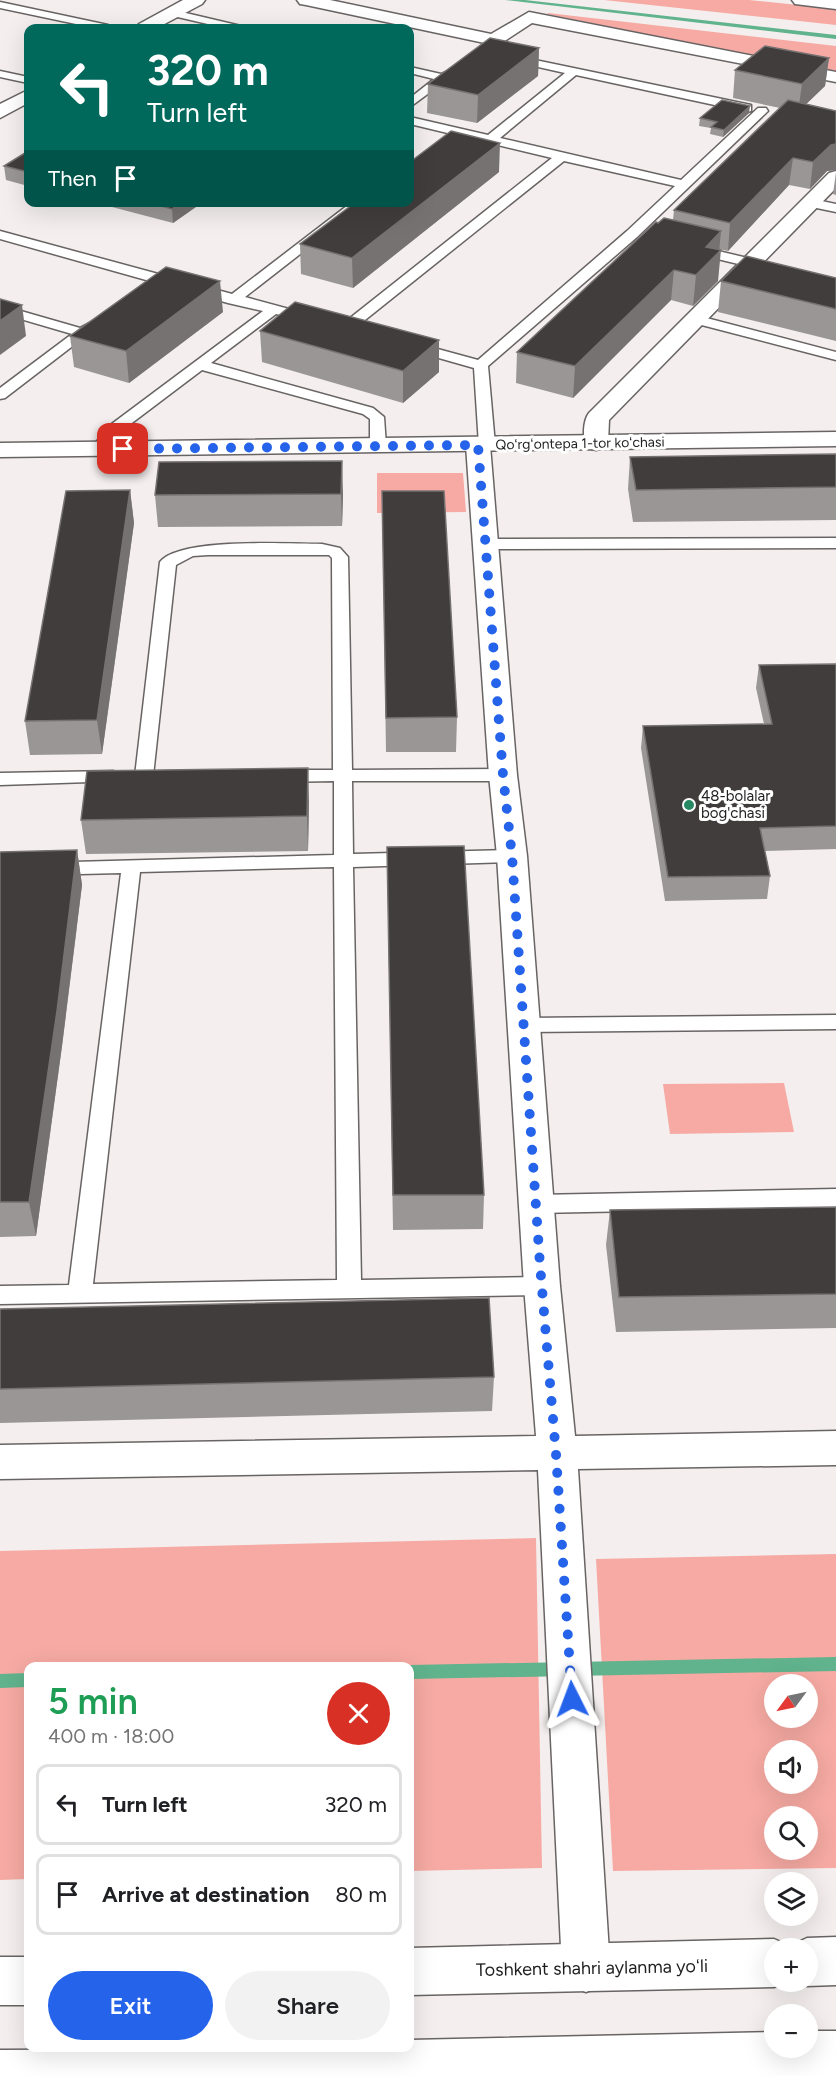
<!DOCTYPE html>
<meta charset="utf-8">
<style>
body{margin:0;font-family:Figtree,sans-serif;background:#f2f2f2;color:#202124;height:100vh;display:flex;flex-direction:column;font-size:22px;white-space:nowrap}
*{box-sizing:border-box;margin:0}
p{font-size:20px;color:#757577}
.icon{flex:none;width:33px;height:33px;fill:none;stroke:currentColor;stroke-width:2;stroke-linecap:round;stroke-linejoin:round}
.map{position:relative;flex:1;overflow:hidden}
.details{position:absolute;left:24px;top:1662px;width:390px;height:390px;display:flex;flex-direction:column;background:#fff;border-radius:12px;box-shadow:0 6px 24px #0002}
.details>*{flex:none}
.banner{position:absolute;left:24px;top:24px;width:390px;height:183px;border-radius:12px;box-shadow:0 6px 24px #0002;background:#00695c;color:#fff;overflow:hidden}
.needle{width:39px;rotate:237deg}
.tools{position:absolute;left:764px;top:1674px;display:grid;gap:12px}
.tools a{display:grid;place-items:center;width:54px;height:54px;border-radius:50%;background:#fff;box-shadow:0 6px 24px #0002;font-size:30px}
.pin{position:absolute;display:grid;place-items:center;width:51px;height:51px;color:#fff;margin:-26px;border-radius:12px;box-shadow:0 3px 9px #0006}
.me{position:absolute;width:66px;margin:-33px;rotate:357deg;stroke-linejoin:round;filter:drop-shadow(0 0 4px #0008)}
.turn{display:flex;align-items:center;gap:21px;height:126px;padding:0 24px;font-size:27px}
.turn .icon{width:78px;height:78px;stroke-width:2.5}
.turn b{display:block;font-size:42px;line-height:51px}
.then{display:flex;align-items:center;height:57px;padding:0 24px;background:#0003;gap:12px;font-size:22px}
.round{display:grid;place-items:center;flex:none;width:63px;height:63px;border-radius:32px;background:#f2f2f2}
.head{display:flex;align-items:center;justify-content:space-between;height:102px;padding:0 24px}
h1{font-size:36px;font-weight:600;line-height:45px;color:#1e9e55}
.primary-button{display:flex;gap:12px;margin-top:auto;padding:12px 24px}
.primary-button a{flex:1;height:69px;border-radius:36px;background:#2563eb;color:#fff;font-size:24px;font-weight:600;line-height:69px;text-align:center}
.primary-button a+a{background:#f2f2f2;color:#202124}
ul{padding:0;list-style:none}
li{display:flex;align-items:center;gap:18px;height:81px;margin:0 12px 9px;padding:0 12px;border:3px solid #e0e0e0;border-radius:12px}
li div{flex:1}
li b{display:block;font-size:22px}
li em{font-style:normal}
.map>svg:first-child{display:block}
</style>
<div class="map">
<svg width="836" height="2076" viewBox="0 0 836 2076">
<rect width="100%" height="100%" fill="#f4efee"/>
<g fill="#f6aaa3" fill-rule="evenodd">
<path d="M604,0H749L836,9V25Z"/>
<path d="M548,13L836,46V73L547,14Z"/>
<path d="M377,473H463L466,512L377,513Z"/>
<path d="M784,1083L794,1132L670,1134L663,1084Z"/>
<path d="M536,1538L542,1868L410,1871V1666H28V1879L0,1880V1551Z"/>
<path d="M836,1554V1868L613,1871L596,1559ZM807,1684V1718H774V1684ZM807,1750V1784H774V1750ZM807,1816V1850H774V1816Z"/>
</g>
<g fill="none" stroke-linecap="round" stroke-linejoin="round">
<g fill="#60b38d" fill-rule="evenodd">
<path d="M505,0H525L836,35V39Z"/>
<path d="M836,1657V1671L410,1679V1666H406L410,1665Z"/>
<path d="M28,1673V1687L0,1688V1674Z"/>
</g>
<defs>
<g id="service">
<path d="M0,2L108,25L114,28H95L0,8Z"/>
<path d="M173,10L241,26L243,28H225L169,15L167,13Z"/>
<path d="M511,55L751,105V111L747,112L576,75L500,138L681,180L758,108H766L768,111L637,237L488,366L495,445L487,450L479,445L474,368L407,349L405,346L407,343L412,342L478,360L627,231L675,186L564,161L350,332H340L338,329L340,326L552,158L410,124V117L488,135L565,73L507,60L505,58Z"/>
<path d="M410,67L441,74L450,70L456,73L410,107V98L434,79L410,73Z"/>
<path d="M0,71L28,77V83L0,77Z"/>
<path d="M812,199L836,204V212L807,206L806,203L807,200Z"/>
<path d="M352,202H367L245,297L315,316L317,319L315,322L310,323L276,314L211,363L373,408L384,417L386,446L383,449L378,451L370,446V419L363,414L202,370L116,435L105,452H95L92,449L105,429L263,311L228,303L0,239V231L232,294Z"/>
<path d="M693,245L756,260L758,263L751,267L688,252L686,249Z"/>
<path d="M0,305L80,328L93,321L100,325L5,398L0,399V388L72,334L0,313Z"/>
<path d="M695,315L836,352V360L690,322L688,319Z"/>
<path d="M836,538V548L486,549L478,544L486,539Z"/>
<path d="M322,544L340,548L348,557L352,770L503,769L510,771L512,775L510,779L503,781H352L353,854L512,850L519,852L522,856L519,860L512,862L353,867L361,1280L542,1277L550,1279L554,1286L550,1293L542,1295L0,1304V1286L69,1285L121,873L0,876V864L334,855V781L279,782L272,780L270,776L272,772L279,770H333L332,558L329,555H208L193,556L176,565L153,776L151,780H137L135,776L160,562C179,537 289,544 322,544ZM334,867L337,1280L93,1284L140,872Z"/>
<path d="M113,771L120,773L122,777L120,781L0,785V773Z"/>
<path d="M836,1015V1029L525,1032L518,1030L515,1025L518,1020L525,1018Z"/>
<path d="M836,1189V1207L536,1213L528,1210L525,1204L528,1198L536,1195Z"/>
</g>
<g id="minor">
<path d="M183,0H205L202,4L157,28H136L139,24Z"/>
<path d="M297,0H330L491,34L529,12L836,72V82L532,23L500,44L494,45L306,5L300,4Z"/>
<path d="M28,90V103L0,118V104Z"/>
<path d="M836,171V188L609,420L608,443L604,448L596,450L588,448C582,440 583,421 589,413L829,173Z"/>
<path d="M478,438L486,440L490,445L517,775L527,856L560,1286L575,1436L836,1431V1465L578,1469L610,1968L603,1985L586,1992L569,1985L562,1968L538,1470L0,1479V1445L536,1436L524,1286L497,856L489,775L466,445L470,440Z"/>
</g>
<path id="tertiary" d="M836,432V446L0,457V443Z"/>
<path id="secondary" d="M792,0H836V9L795,4Z"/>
<g id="trunk">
<path d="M836,1937V1985L807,1986L797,1982H807V1948H774V1982H786L774,1987L410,1995V1948L774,1939L790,1946L807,1938Z"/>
<rect x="0" y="1957" width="28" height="48"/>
<path d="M807,2031H836V2076H0V2050L410,2048V2040L774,2032V2048H807Z"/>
</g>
</defs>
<use href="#service" stroke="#696464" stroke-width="3"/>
<use href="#minor" stroke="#696464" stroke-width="3"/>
<use href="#tertiary" stroke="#696464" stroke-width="3"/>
<use href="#secondary" stroke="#696464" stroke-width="3"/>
<use href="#trunk" stroke="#696464" stroke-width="3"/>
<use href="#service" fill="#fff" fill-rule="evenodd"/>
<use href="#minor" fill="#fff" fill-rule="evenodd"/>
<use href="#tertiary" fill="#fff" fill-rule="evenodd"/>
<use href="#secondary" fill="#fff" fill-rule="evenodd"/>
<use href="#trunk" fill="#fff" fill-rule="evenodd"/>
</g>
<g fill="#9a9696">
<path d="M539,48L538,76L477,123L427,113L428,84Z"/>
<path d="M829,58L825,86L806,104L836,111V170L827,171L810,189L789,185L728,251L719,249L718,281L693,306L671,300L573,398L516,383L517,352L658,223L673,220L674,210L780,108L733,98L735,70Z"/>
<path d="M749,113L723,137L710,134L711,128L699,126L700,118Z"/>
<path d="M28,151V186L6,180L4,166Z"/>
<path d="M499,172L353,288L301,274L300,244Z"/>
<path d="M836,172V195L833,194Z"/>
<path d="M93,202H203L173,223Z"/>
<path d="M836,278V341L718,312L721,281Z"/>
<path d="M223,312L129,383L74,367L70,336Z"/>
<path d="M260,331L439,372L403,403L262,362Z"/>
<path d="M836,454V520L633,522L628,489L630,457Z"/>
<path d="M130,490L134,523L102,754L30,755L25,721Z"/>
<path d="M382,491L457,717L456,752H386Z"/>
<path d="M343,494L342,526L158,527L155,495Z"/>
<path d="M836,664V849L765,851L770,876L767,899L665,901L641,748L643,726L764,724L756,688L759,665Z"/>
<path d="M309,802L308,851L86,854L81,820Z"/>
<path d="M387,847L484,1195L483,1229L393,1230Z"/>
<path d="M77,850L82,885L62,1046L36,1236L0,1237V852Z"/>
<path d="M836,1207V1328L616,1332L606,1245L610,1210Z"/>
<path d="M0,1309L494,1377L492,1411L0,1423Z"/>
</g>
<g fill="#777272">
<path d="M539,48L538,76L477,123L478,95Z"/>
<path d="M829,58L825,86L798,112L802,84Z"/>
<path d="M750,106L749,113L723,137L724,130Z"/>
<path d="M500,143L499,172L353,288L352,258Z"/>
<path d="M836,144V170L827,171L810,189L813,162L831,145Z"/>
<path d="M793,158L789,185L728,251L730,223Z"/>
<path d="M181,202H203L173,223L172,209Z"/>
<path d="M721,231L719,253L721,250L718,281L693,306L696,275L706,247Z"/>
<path d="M674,270L671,300L573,398L575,366Z"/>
<path d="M220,281L223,312L129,383L126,351Z"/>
<path d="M22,305L26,336L0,355V321Z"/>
<path d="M439,340V372L403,403V371Z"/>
<path d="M342,461L343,494L342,526L341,494Z"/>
<path d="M130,490L134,523L102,754L97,720Z"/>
<path d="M308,768L309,802L308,851L307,816Z"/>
<path d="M77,850L82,885L62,1046L36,1236L29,1202Z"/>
</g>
<g fill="#413d3d" stroke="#777272" stroke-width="1.5">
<path d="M490,38L539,48L478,95L428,84Z"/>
<path d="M765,46L829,58L802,84L735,70Z"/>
<path d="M722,100L750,106L724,130L711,127L717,122L700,118Z"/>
<path d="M788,100L836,111V144L831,145L813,162L793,158L730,223L674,210Z"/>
<path d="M451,131L500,143L352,258L300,244L356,202H410V162Z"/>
<path d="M28,151V172L4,166Z"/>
<path d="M146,202H181L172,209Z"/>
<path d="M664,218L721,231L706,247L721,250L696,275L674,270L575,366L517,352L656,222L658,223Z"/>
<path d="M746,256L836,278V309L721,281Z"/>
<path d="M166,267L220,281L126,351L70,336Z"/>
<path d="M0,299L22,305L0,321Z"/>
<path d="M295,302L439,340L403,371L260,331Z"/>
<path d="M836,454V487L636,490L630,457Z"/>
<path d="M342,461L341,494L155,495L159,462Z"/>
<path d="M130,490L97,720L25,721L66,491Z"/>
<path d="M382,491H444L457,717L386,718Z"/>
<path d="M836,664V826L760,828L770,876L668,877L643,726L772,724L759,665Z"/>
<path d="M308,768L307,816L81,820L87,771Z"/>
<path d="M464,846L484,1195H393L387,847Z"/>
<path d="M77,850L57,1011L29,1202H0V852Z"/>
<path d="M836,1207V1294L619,1297L610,1210Z"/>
<path d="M489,1298L494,1377L0,1389V1309Z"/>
</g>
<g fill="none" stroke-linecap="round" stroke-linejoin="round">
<path stroke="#2563eb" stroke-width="10" stroke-dasharray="0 18" d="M123,449L478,445L503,775L512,856L540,1265L556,1454L572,1699"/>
</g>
<circle fill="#278963" stroke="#fff" stroke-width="2" cx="689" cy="805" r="6"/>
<g text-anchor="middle" stroke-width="6" stroke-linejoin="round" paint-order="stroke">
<g font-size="14" fill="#201e1e" stroke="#fff">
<text transform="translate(580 443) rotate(-1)" y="5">Qoʻrgʻontepa 1-tor koʻchasi</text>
</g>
<g font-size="15" fill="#201e1e" stroke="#fff" text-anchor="start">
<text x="701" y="801">48-bolalar<tspan x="701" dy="17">bog'chasi</tspan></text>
</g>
<g font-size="18" fill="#201e1e" stroke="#fff">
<text transform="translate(592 1968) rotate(-1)" y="6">Toshkent shahri aylanma yoʻli</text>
</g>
</g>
</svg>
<div class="tools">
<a><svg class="needle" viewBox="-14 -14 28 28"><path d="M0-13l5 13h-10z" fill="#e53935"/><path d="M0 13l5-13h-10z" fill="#757577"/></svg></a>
<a><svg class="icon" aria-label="sound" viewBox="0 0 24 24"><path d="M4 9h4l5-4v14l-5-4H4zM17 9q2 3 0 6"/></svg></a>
<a><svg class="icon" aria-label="search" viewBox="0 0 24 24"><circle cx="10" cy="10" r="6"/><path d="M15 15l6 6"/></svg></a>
<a><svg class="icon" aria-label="layers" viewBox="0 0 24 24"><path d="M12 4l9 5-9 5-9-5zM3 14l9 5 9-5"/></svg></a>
<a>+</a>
<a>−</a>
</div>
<div class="pin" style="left:123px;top:449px;background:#d93025"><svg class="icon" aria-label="arrive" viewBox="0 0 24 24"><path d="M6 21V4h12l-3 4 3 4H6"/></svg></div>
<svg class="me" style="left:572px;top:1699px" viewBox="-20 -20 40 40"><path d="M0-17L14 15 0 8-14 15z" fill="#2563eb" stroke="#fff" stroke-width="4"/></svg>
<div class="banner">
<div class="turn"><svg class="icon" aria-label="left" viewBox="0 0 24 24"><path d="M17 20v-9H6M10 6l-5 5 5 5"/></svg><div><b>320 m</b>Turn left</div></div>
<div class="then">Then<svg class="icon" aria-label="arrive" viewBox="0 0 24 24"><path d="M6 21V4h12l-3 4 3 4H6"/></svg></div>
</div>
<section class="details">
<div class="head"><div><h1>5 min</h1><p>400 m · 18:00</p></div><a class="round" style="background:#d93025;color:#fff"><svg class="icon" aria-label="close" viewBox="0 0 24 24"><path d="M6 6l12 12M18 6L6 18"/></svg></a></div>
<ul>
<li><svg class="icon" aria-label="left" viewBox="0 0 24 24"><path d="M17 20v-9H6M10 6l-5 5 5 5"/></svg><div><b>Turn left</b></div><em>320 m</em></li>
<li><svg class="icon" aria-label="arrive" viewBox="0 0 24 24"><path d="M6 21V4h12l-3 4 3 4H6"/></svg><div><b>Arrive at destination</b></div><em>80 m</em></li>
</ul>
<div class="primary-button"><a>Exit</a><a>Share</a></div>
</section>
</div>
